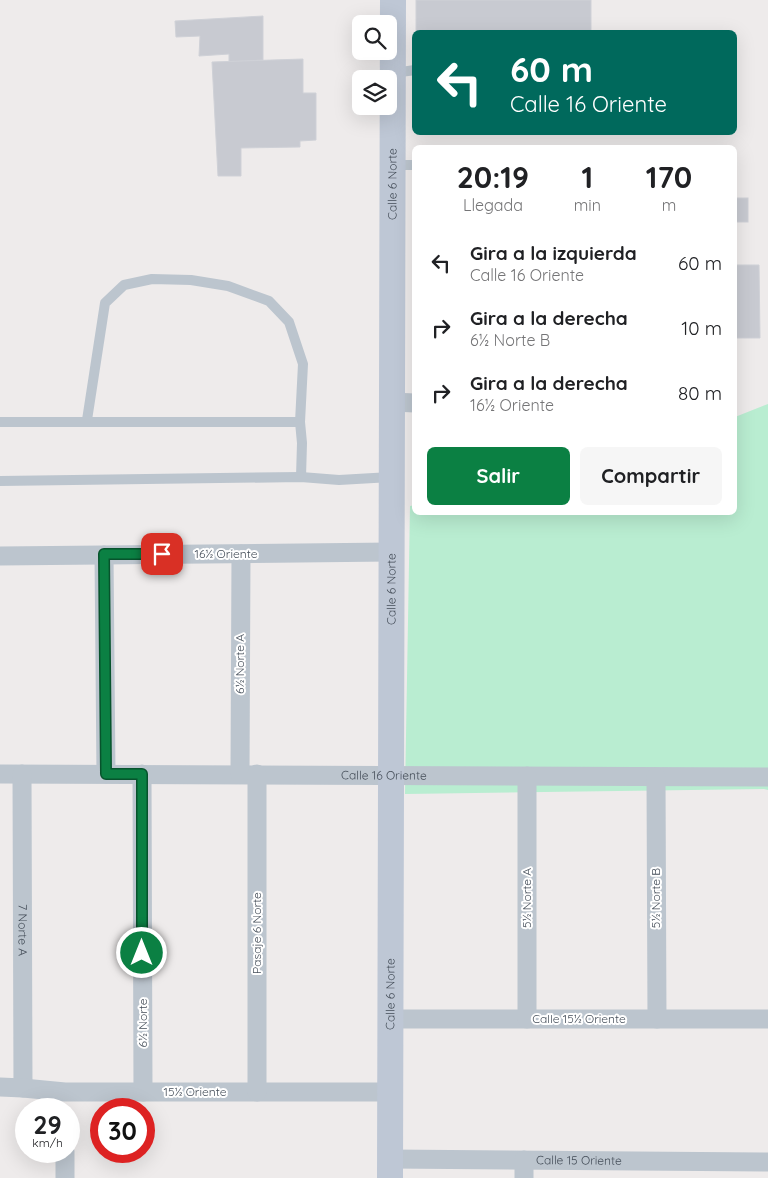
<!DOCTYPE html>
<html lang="es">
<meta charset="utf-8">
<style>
body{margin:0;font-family:Quicksand,sans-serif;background:#f6f6f6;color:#202124;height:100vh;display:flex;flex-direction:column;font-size:19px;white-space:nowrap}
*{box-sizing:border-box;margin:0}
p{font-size:16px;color:#757577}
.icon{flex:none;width:28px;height:28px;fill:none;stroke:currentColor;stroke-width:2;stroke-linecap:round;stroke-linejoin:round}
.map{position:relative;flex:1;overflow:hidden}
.sheet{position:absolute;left:412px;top:145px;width:325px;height:370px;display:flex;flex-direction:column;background:#fff;border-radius:8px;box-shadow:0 5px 20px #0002}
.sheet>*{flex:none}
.top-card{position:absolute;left:412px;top:30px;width:325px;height:105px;border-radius:8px;box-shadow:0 5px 20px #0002;background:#00695c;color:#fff;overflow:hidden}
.fabs{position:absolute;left:352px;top:15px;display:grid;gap:10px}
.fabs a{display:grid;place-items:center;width:45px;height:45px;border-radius:8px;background:#fff;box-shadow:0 5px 20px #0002;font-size:25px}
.speed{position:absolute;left:15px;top:1098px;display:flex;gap:10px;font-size:25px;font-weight:700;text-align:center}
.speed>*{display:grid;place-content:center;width:65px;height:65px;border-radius:50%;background:#fff;box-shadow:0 5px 20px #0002;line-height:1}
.speed small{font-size:12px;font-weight:400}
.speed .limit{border:8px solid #d22;background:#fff;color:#111}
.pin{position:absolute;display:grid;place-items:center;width:42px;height:42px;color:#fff;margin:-21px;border-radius:10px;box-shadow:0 2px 8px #0006}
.me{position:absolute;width:55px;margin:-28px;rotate:0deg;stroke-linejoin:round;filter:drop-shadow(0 0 4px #0008)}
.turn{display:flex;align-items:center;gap:18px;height:105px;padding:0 15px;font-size:22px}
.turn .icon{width:65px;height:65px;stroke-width:2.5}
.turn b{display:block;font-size:35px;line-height:42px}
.eta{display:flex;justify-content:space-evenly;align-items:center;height:85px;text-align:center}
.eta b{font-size:30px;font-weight:700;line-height:35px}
.action{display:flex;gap:10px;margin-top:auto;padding:10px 15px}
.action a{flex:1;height:58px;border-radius:8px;background:#0b8043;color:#fff;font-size:20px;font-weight:700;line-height:58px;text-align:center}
.action a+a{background:#f6f6f6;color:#202124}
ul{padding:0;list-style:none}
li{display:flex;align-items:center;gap:15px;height:65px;padding:0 15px}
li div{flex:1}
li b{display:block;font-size:19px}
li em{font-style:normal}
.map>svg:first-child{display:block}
</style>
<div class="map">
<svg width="768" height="1178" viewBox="0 0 768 1178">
<rect width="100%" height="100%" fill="#eeebeb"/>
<path fill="#b9edd1" d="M768,404V790L764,789L405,794L410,506L415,505V512H735V417Z"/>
<g fill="#c8cad1" stroke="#cfd1d7">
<rect x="416" y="0" width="175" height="32"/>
<path d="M263,16V60L229,62V54L199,56L200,36L176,37L175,21Z"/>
<path d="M303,59V93H316V140L300,141V147L241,148V176H218L212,62Z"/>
<rect x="735" y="198" width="13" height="24"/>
<path d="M735,265H759L760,338H735Z"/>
</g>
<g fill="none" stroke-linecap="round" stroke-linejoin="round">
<g stroke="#bcc5ce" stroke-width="10">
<path d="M394,73L415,70"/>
<path d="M394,165H415"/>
<path d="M87,420L105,303L124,285L152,279L191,280L228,286L269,301L289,322L303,364L300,422"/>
<path d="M0,422H300L302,443L301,477"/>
<path d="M0,481L301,477L339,480L391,477"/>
</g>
<g stroke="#bcc5ce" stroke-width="19">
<path d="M392,402L415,403"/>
<path d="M104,555L106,774"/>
<path d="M0,556L391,552"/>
<path id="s1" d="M0,774L768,777"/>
<path id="s2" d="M22,774L23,1088"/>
<path d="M142,774L143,1092"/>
<path d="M240,774L241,554"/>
<path d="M656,777L657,1019"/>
<path d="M390,1019H768"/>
<path d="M527,1019V776"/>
<path d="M0,1087L23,1088L65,1092H390"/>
<path d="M257,1092V774"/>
<path d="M65,1151V1178"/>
<path id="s3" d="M390,1159L768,1162"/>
<path d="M524,1160V1178"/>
</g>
<path stroke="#bec7d5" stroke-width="26" id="s4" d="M390,1178L393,0"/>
</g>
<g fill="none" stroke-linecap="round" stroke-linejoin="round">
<defs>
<path id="route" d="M142,953V774H106L104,554H162"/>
</defs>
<use href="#route" stroke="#07532c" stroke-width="12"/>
<use href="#route" stroke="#0b8043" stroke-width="9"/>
</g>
<g text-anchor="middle" stroke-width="4" stroke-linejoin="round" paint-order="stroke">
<g font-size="12" fill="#444d58" stroke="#fff">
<text dy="4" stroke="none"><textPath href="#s4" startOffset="994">Calle 6 Norte</textPath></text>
<text x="226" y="558">16½ Oriente</text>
<text dy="4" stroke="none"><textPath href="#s4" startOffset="589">Calle 6 Norte</textPath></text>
<text transform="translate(240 664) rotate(-90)" y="4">6½ Norte A</text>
<text dy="4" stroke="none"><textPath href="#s1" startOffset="384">Calle 16 Oriente</textPath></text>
<text transform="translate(527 898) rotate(-90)" y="4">5½ Norte A</text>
<text transform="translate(656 898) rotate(-90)" y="4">5½ Norte B</text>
<text dy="4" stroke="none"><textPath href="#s2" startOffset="156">7 Norte A</textPath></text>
<text transform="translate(257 933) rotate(-90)" y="4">Pasaje 6 Norte</text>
<text dy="4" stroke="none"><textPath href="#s4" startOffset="184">Calle 6 Norte</textPath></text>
<text x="579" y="1023">Calle 15½ Oriente</text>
<text transform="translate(143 1023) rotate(-90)" y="4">6½ Norte</text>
<text x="195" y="1096">15½ Oriente</text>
<text dy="4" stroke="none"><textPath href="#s3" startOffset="189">Calle 15 Oriente</textPath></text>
</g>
</g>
</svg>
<div class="fabs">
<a><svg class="icon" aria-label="search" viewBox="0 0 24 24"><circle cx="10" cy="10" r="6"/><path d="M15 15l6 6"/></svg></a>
<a><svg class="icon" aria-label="layers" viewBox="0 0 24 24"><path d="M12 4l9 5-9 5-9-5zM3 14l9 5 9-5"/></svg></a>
</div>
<div class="speed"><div>29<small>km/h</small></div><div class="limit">30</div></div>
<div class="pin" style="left:162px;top:554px;background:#d93025"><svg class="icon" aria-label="arrive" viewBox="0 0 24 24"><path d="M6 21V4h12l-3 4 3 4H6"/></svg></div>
<svg class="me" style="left:142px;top:953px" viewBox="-20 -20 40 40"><circle r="17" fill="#0b8043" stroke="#fff" stroke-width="3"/><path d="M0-11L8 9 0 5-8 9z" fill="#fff"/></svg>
<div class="top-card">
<div class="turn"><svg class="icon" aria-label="left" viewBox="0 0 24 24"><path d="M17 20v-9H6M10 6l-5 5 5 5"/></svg><div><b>60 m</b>Calle 16 Oriente</div></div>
</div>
<section class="sheet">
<div class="eta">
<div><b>20:19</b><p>Llegada</p></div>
<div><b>1</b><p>min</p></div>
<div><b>170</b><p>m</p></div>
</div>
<ul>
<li><svg class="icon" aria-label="left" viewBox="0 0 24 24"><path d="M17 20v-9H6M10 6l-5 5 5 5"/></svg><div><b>Gira a la izquierda</b><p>Calle 16 Oriente</p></div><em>60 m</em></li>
<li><svg class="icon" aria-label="right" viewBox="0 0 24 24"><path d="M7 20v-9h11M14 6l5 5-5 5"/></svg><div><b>Gira a la derecha</b><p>6½ Norte B</p></div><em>10 m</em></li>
<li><svg class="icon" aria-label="right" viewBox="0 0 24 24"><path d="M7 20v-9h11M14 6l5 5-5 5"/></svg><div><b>Gira a la derecha</b><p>16½ Oriente</p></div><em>80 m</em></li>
</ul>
<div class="action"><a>Salir</a><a>Compartir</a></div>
</section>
</div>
